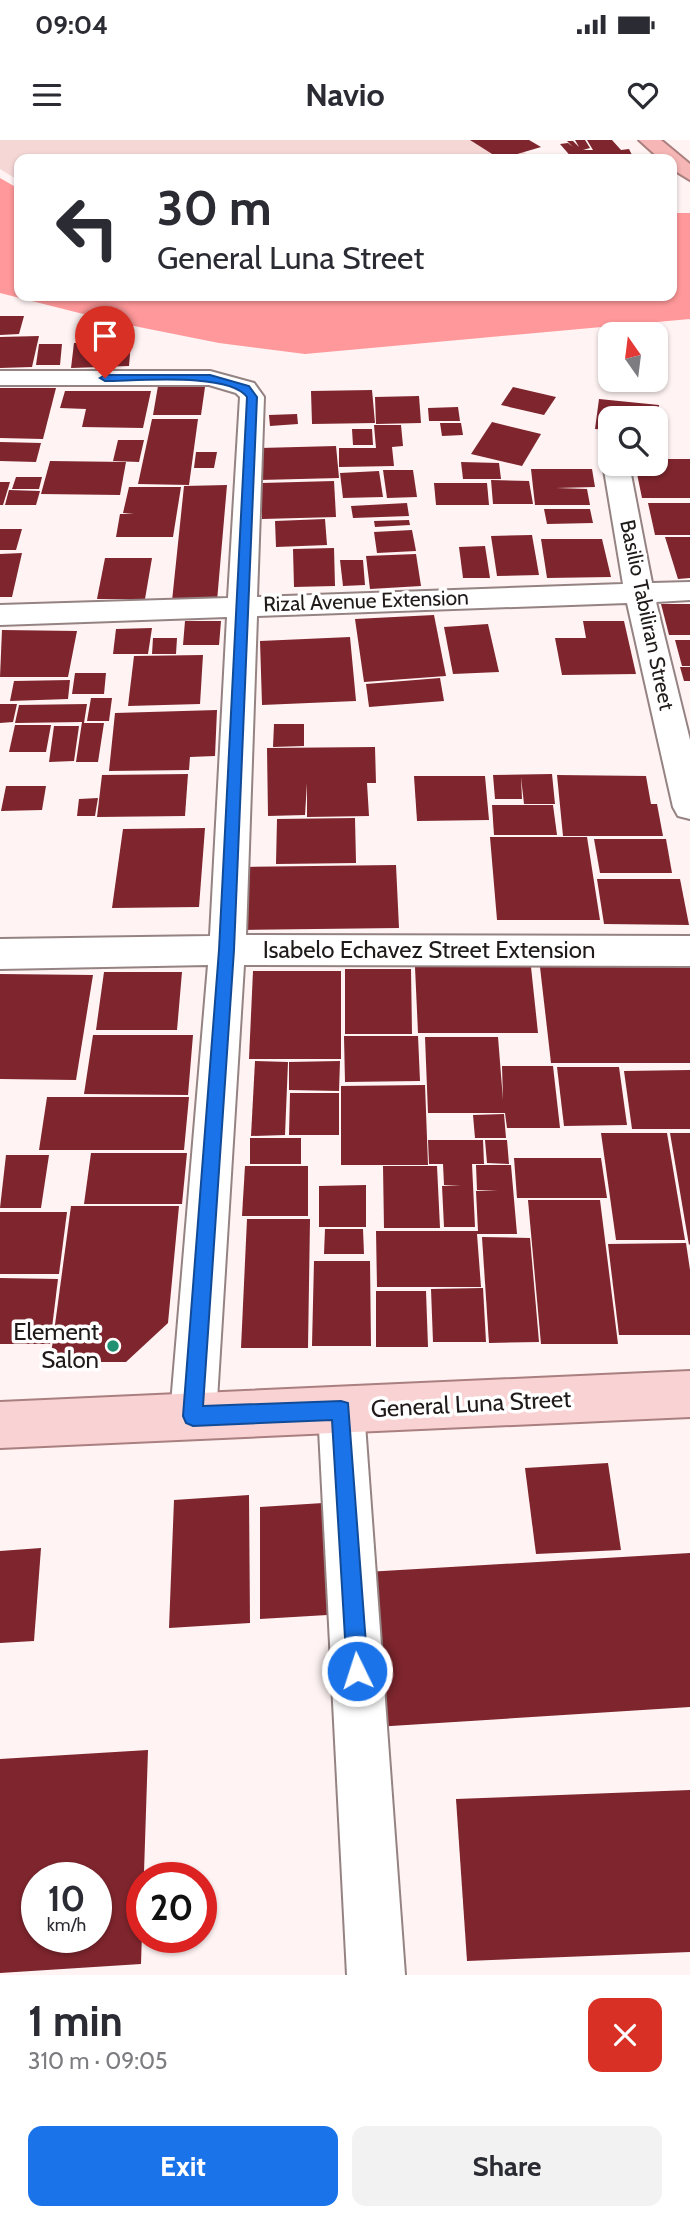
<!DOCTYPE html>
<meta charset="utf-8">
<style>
body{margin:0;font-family:Cabin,sans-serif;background:#f2f2f3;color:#2b2b33;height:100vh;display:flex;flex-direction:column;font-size:26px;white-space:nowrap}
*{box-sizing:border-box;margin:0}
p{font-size:23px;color:#7c7c81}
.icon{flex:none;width:38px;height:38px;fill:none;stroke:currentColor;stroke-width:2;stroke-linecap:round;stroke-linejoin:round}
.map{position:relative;height:1835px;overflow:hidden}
.drawer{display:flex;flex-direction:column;background:#fff;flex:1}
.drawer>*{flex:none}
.guide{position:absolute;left:14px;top:14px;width:663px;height:147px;border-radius:14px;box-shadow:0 2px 5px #0004;background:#fff;color:#2b2b33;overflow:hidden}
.needle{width:46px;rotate:346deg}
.buttons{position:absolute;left:598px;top:182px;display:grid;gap:14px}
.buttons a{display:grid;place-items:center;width:70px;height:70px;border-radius:14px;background:#fff;box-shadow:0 2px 5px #0004;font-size:35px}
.speed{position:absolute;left:21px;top:1722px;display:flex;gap:14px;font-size:35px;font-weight:700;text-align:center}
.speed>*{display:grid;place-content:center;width:91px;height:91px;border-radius:50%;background:#fff;box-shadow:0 2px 5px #0004;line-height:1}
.speed small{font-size:18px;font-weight:400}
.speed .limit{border:10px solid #d22;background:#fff;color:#111}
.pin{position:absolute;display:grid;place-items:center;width:60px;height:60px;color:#fff;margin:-72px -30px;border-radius:50% 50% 50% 0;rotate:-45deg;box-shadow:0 0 7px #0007}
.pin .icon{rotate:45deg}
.me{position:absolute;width:77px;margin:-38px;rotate:356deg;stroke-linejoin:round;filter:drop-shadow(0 0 5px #0008)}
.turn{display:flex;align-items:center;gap:24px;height:147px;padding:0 28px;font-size:32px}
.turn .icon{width:91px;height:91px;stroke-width:2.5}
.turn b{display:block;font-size:49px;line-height:60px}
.round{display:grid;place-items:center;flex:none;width:74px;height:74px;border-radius:14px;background:#f2f2f3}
.headline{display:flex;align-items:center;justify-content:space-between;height:119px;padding:0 28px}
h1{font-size:42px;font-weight:700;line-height:52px}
.action{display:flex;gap:14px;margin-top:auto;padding:14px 28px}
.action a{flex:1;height:80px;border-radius:14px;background:#1a73e8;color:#fff;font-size:28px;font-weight:700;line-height:80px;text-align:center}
.action a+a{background:#f2f2f3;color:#2b2b33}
.status{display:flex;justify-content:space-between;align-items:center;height:49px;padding:0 35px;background:#fff;direction:ltr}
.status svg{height:19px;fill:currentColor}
header{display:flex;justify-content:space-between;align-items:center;height:91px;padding:0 28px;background:#fff;font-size:32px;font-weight:700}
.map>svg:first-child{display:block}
</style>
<div class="status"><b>09:04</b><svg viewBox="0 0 49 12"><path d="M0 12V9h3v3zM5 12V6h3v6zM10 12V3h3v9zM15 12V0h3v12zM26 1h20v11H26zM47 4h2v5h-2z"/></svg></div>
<header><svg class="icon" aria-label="menu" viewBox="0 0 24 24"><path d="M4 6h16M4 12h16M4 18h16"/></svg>Navio<svg class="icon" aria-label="heart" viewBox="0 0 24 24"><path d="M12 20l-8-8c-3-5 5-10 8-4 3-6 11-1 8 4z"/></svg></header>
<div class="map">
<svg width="690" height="1835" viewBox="0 0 690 1835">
<rect width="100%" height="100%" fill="#fff3f3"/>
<path fill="#f5d7d6" d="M0,0H510L532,19H19V41L0,29Z"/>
<path fill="#ff989a" d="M0,38L19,49V156H672V73H690V179L305,214L219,203L119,183L0,153Z"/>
<g fill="#7e252d" fill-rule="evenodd">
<path d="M470,0H529L541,7L500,19Z"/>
<path d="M575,0H585L590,8L583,10H593L587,0H612L621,10L629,9L634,19H593L590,16L573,19L560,4L568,3L573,7L567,1H573L579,7Z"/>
<path d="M0,176H24L19,194L0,195Z"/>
<path d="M39,196L32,227L0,228V197Z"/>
<path d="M131,202L129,226L71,228L74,203Z"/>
<path d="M39,204H62L60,225H36Z"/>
<path d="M158,246L205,247L201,275H153Z"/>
<path d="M513,247L556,257L544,275L501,265Z"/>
<path d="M0,248H56L43,299L0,298Z"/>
<path d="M372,250L375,283L312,284L311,251Z"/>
<path d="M65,251H151L143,288L82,287L86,269L60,268Z"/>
<path d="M419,256L421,283L376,284L375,257Z"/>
<path d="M599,259L659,265L658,278H611V290L595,289Z"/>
<path d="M458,267L460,281H429L428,268Z"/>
<path d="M297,274L298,284L270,286L269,275Z"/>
<path d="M152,279H198L189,345L138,344Z"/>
<path d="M492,282L541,294L522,326L471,314Z"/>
<path d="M440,283H461L463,295L442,296Z"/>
<path d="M374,285H401L403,306L392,307L394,326L339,327V308H376Z"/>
<path d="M352,289H372L373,305H353Z"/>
<path d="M118,300H144L139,322L113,321Z"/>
<path d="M0,302L41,303L36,322L0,321Z"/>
<path d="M336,306L339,338L260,340V308Z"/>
<path d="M196,312H217L214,328H194Z"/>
<path d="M656,319H690V358H642L635,324H656Z"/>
<path d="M50,321L126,322L120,355L41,354Z"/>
<path d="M461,322L499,323L501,339H463Z"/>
<path d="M531,329H592L595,347L556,348L587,349L590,365H535Z"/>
<path d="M383,330H413L417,357L387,358Z"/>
<path d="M379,331L383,357L343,358L340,333Z"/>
<path d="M16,337H42L39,349H12Z"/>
<path d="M491,340L529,341L533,364H493Z"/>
<path d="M334,341L336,377L262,379V343Z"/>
<path d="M0,342H10L3,365H0Z"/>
<path d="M434,343H487L489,365H436Z"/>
<path d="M227,345L217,461H172L184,346Z"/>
<path d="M129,347H181L173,397H116L120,374H134L123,373Z"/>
<path d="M9,350L40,351L36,365H5Z"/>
<path d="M407,363L409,376L353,378L351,366Z"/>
<path d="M648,363H690V395H655Z"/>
<path d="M544,369H590L593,383L547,384Z"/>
<path d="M325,379L327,405L276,407L275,381Z"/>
<path d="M409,380L410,385L375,387L374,381Z"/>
<path d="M0,389H22L16,410H0Z"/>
<path d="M412,390L416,411L377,413L374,392Z"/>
<path d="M532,395L539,435L497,436L491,396Z"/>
<path d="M665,397H690V438L678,439Z"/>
<path d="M541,399H602L611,437L547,438Z"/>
<path d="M485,406L490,438H463L459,407Z"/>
<path d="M334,408L335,446L294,447L293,409Z"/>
<path d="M22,413L12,457H0V414Z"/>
<path d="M416,414L421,446L370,449L366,416Z"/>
<path d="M105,418H152L145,459H97Z"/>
<path d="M340,420H363L365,445L343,446Z"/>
<path d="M661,464H690V495H669Z"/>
<path d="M434,475L446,536L364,542L355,479Z"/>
<path d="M185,481H221L219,505H183Z"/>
<path d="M583,481H624L636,534L562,535L555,498H586Z"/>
<path d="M488,484L499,532L453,534L444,487Z"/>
<path d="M152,488L148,514H113L116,489Z"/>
<path d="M2,490L77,491L68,537H0Z"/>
<path d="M350,497L356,561L262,565L260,501Z"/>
<path d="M153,498H177L176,514H152Z"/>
<path d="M675,500H690V526H682Z"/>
<path d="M203,515L200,564L128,566L134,516Z"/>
<path d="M680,527H690V541H684Z"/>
<path d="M75,533H106L104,554H72Z"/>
<path d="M440,538L444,561L369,567L366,544Z"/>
<path d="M70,540L68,559L10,561L14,541Z"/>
<path d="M91,558H112L109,581H87Z"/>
<path d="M0,564H17L13,582L0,583Z"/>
<path d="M87,564L84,583H104L98,622H76L82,582L15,583L19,565Z"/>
<path d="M217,570L215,616L190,617L189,630L109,631L115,573Z"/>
<path d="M274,584H304V606L273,607Z"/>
<path d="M15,585H51L46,612H9Z"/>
<path d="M54,586H79L74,621L49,622Z"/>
<path d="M375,607L376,643H367L369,676L307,677V643L305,675L268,676L267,608Z"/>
<path d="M188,634L185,676L97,677L102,635Z"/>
<path d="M552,634L555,664H524L521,637L522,659H495L493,635Z"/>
<path d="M557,635L646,636L651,664H657L663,696H563Z"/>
<path d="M414,636H485L489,680L417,681Z"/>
<path d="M6,646H46L42,670L1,671Z"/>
<path d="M98,658L95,676H77L79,659Z"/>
<path d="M492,665H553L557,695H494Z"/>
<path d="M355,678L356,723L276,724L277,679Z"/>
<path d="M205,688L199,767L112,768L123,689Z"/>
<path d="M490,697H587L600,780H497Z"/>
<path d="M594,699H666L672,733H600Z"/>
<path d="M396,725L399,788L241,790L244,727Z"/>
<path d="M597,739H680L689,785L604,784Z"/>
<path d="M415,827H531L538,893H418Z"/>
<path d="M540,827H690V923H551Z"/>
<path d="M345,829H411L412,894H345Z"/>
<path d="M253,831H341V919H249Z"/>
<path d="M104,832H182L177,890H96Z"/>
<path d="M0,834L93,835L76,940L0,939Z"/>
<path d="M93,895H193L188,955L84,954Z"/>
<path d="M344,896H418L420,941L345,942Z"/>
<path d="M425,897H498L503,960L502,926H553L560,988H507L505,973H428Z"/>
<path d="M255,921L288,922L285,995L251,996Z"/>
<path d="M340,921L339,951L289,950V922Z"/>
<path d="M557,927H619L627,985L564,986Z"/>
<path d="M690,930V989H632L624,931Z"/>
<path d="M425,945L428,1025H341V946Z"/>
<path d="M290,953H339V995H289Z"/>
<path d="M47,957H189L184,1010H39Z"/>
<path d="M504,974L506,998H475L473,975Z"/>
<path d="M601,993H667L685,1100H616Z"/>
<path d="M670,993H690V1104L689,1105Z"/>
<rect x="250" y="998" width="51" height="26"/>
<path d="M428,1000H483L484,1024H472L475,1087H444L442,1046L461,1045H444L443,1024H429Z"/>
<path d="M485,1000H507L509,1024L487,1023Z"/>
<path d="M91,1013H187L182,1064H84Z"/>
<path d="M6,1015H49L41,1068H0Z"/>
<path d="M514,1018H601L607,1058H517Z"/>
<path d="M476,1025H511L517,1094H477L481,1147H377L376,1091H478L476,1051L498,1050H477Z"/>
<path d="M245,1026H308V1076H242Z"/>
<path d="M383,1026H437L440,1088H384Z"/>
<path d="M366,1045V1087H319V1046Z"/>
<path d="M528,1060H600L618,1204H541Z"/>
<path d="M71,1066H179L168,1183L126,1222H50Z"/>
<path d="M0,1072H67L59,1134H0Z"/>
<path d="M247,1079H310L308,1208H241Z"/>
<path d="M325,1089H363L364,1114H324Z"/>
<path d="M482,1097L530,1098L539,1202L489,1203Z"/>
<path d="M686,1103L690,1130V1195H619L608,1104Z"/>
<path d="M314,1121H370L371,1206H312Z"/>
<path d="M0,1138L58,1139L50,1204H0Z"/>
<path d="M483,1148L486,1202H433L431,1149Z"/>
<path d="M376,1151H426L428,1207H376Z"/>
<path d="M608,1323L621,1410L536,1414L525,1328Z"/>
<path d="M249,1355L250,1483L169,1488L174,1360Z"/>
<path d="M339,1362L344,1474L260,1479V1367Z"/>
<path d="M41,1408L34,1501L0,1503V1411Z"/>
<path d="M690,1413V1567L375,1587L366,1432Z"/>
<path d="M148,1610L141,1824L0,1833V1619ZM37,1738H96V1797H37Z"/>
<path d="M690,1650V1812L467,1821L456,1659Z"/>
</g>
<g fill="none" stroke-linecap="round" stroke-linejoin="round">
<defs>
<g id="minor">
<path d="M0,231H210L254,243L264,257L257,457L623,444L603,324L611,317V324H629L652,443L690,442V460L656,462L690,600V679L678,676L673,667L627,463L257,476L246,795L690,796V826L244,825L216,1276L209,1292L193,1299L177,1292L170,1276L208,825L0,829V799L210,796L227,477L0,485V465L228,458L240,257L236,253L209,245H0Z"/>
<path d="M341,1247L357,1254L364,1270L405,1835H347L318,1270L325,1254Z"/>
</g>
<path id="major" d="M690,1231V1277L0,1308V1262Z"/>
<path id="highway" d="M639,0H661L690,24V40L672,29V19H660Z"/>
</defs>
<use href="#minor" stroke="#948382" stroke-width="4"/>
<use href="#major" stroke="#aa7f7f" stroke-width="4"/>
<use href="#highway" stroke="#aa7f7f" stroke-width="4"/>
<use href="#minor" fill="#fff" fill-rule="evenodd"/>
<use href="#major" fill="#f9d3d3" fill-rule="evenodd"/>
<use href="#highway" fill="#f5b6b5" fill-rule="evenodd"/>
</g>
<path fill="#1a73e8" stroke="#114b97" stroke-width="2" d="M210,235L249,246L257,257L234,810L203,1266L341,1261L348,1263L368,1531L365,1539L357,1542L350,1539L347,1531L332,1280L193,1286L186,1283L183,1276L219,810L247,257C229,232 136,241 105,241L100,238L105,235Z"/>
<circle fill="#209072" stroke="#fff" stroke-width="2.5" cx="113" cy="1206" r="7"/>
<g text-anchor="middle" stroke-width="7" stroke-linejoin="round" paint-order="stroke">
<g font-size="21" fill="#201a1a" stroke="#fff">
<text transform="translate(366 461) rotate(-2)" y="7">Rizal Avenue Extension</text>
<text transform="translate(647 475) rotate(78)" y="7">Basilio Tabiliran Street</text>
</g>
<g font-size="24" fill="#201a1a" stroke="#fff">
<text x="429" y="818">Isabelo Echavez Street Extension</text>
<text transform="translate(471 1264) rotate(-3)" y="8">General Luna Street</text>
</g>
<g font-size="24" fill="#201a1a" stroke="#fff" text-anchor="end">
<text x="99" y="1200">Element<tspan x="99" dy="28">Salon</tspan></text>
</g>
</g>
</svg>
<div class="buttons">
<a><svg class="needle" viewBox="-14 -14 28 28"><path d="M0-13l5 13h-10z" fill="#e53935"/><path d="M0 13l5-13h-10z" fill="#7c7c81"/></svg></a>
<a><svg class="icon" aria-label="search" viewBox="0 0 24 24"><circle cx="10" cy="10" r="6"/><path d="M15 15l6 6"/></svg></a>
</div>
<div class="speed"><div>10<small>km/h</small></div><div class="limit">20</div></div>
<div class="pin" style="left:105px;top:238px;background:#d93025"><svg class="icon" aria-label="arrive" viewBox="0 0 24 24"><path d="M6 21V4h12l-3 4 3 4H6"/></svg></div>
<svg class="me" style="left:357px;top:1531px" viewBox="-20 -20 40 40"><circle r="17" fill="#1a73e8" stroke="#fff" stroke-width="3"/><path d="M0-11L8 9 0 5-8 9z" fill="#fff"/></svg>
<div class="guide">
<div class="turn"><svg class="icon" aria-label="left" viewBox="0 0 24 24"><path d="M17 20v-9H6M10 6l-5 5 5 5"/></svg><div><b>30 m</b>General Luna Street</div></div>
</div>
</div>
<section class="drawer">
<div class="headline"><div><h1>1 min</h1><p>310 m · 09:05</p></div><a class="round" style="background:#d93025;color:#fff"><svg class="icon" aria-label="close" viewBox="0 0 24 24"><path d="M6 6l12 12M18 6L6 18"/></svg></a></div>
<div class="action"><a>Exit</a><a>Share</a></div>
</section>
